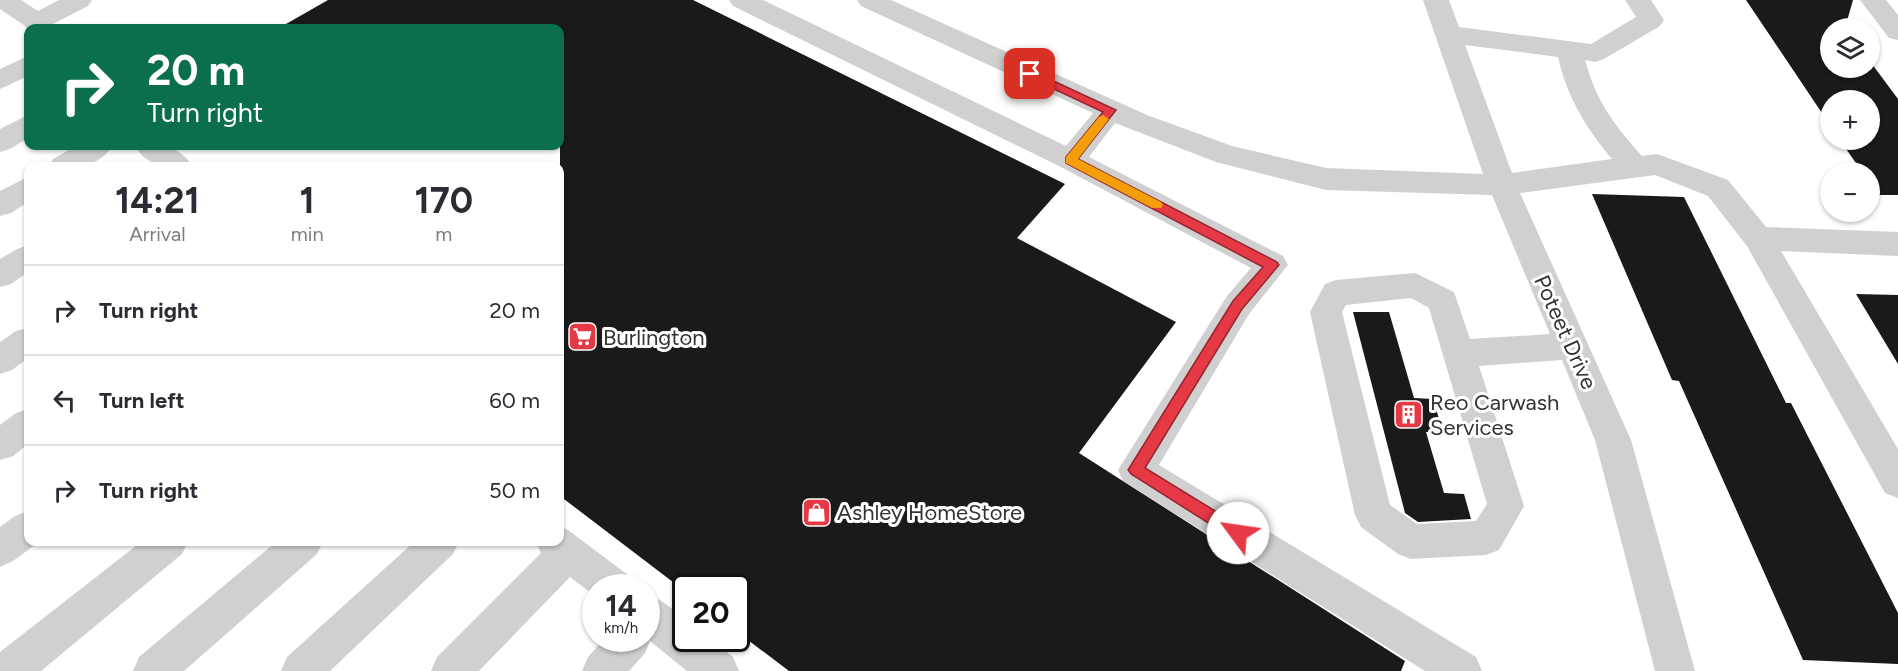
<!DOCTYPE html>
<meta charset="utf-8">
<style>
body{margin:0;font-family:Figtree,sans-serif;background:#f7f7f7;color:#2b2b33;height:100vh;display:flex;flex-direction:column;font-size:22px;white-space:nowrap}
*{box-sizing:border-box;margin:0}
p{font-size:20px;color:#7c7c81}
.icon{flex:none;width:33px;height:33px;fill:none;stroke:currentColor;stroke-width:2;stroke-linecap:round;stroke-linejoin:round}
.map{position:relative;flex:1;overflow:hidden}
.drawer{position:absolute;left:24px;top:162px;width:540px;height:384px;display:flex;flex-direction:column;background:#fff;border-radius:12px;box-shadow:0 2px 4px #0004}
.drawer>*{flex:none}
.guide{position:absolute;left:24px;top:24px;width:540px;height:126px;border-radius:12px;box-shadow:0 2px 4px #0004;background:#0b6e4f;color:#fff;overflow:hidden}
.tools{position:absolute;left:1820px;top:18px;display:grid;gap:12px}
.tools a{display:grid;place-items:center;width:60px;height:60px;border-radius:50%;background:#fff;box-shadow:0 2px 4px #0004;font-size:30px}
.speed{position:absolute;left:582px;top:574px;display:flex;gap:12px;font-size:30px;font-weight:700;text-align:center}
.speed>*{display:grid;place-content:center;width:78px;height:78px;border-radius:50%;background:#fff;box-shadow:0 2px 4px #0004;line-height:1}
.speed small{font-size:15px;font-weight:400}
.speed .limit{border:3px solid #111;border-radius:9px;background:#fff;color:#111}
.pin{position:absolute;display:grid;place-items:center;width:51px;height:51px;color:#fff;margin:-26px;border-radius:12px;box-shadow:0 3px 9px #0006}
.me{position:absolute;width:66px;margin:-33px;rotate:301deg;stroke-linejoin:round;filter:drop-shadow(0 0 4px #0008)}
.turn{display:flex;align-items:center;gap:21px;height:126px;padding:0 24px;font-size:27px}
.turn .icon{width:78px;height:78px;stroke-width:2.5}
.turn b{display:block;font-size:42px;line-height:51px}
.eta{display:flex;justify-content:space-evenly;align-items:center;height:102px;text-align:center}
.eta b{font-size:36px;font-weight:700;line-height:42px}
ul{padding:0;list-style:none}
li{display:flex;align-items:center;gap:18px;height:90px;padding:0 24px;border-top:2px solid #e1e1e2}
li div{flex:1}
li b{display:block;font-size:22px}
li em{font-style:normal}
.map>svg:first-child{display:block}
</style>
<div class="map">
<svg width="1898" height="671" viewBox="0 0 1898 671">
<rect width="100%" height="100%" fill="#fff"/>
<g fill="#1a1a1a">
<path d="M328,0H693L1065,184L1017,238L1176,322L1079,453L1405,661L1401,671H789L736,631V588H686V592L560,496V28H279Z"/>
<path d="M1746,0H1853L1845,28H1830V68H1869V60L1898,99V195H1877L1869,183V172H1862L1840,140H1869V100H1830V125Z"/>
<path d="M1592,194L1684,197L1786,403H1791L1898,613V664L1803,660L1679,381L1672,380Z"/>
<path d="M1856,294L1898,295V364Z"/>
<path d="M1353,312H1389L1414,398L1433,399L1443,432H1426L1444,493L1464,494L1471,519L1418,522L1405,513Z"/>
</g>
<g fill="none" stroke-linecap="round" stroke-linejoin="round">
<g fill="#d0d0d0" fill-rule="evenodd">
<path d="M0,0H21L38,11L59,0H92L88,6L51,25L52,28H28V32L25,26L0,9Z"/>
<path d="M729,0H763L1066,146L1093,113L861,6L857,0H891L1147,115L1232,146L1326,168L1483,174L1423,0H1449L1459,27L1591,44L1636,17L1625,0H1651L1664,20L1660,26L1604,59L1595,62L1585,60C1597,103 1613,123 1642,156L1657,154L1728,180L1766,227L1898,232V256L1781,251L1898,449V498L1885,493L1747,246L1708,196L1655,175L1520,193L1631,440L1695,671H1655L1595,440L1562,360L1479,366L1524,506L1499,550L1486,555L1411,559L1398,554L1361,527L1355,515L1310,312L1325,284L1336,280L1415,273L1454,292L1470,339L1550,334L1492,195L1326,190L1216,162L1115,123L1089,157L1283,256L1288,265L1249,314L1159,465L1476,657L1482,671H1425L1123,481L1118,470L1227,296L1251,268L1061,167L733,6ZM1465,45L1558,57C1567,97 1586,128 1612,159L1512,173ZM1411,298L1429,308L1487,504L1476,521L1417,524L1390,505L1342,312L1346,305Z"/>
<path d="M1860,0H1886L1898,15V40L1889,38Z"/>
<path d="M28,56V76L0,89V69Z"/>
<path d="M28,115V138L10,149L0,152V129Z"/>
<path d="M76,146H112C99,169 72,166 49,166L53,159Z"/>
<path d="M135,146C157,144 179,144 192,166C169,168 148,168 135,146Z"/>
<path d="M28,177V202L11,213L0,216V191Z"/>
<path d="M28,245V272L11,284L0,287V259L17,249Z"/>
<path d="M28,328V358L12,370L0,374V342L16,331Z"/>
<path d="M28,409V444L13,456L0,460V425L16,413Z"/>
<path d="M28,511V542H39L13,561L0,567V527L15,516Z"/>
<path d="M560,526L568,530L628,575L633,588H596V597L570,577L479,671H431L437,657L541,553L536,542H560Z"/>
<path d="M141,542H188L182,554L41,671H0V652Z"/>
<path d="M276,542H323L317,554L184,671H133L139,657Z"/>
<path d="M414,542H459L453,554L330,671H281L287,657Z"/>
<path d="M646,594L660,600L686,619V639H711L733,657L739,671H687L650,641L645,653L629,671H582L588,657L604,639H646Z"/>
</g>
</g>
<path fill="#e63946" stroke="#96252e" stroke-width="1.5" d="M1030,70L1116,110L1078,159L1277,262L1279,265L1242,309L1145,468L1243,528L1246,533L1243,538L1238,540L1232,538L1131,474L1128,470L1233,301L1263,267L1066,163V157L1103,112L1026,76L1025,74Z"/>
<path fill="#f59e0b" d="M1103,115L1109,119L1078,159L1161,202L1163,205L1161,208H1152L1066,163V157L1099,117Z"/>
<defs>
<symbol id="supermarket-square" viewBox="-11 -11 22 22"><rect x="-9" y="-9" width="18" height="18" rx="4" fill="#e63946" stroke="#fff"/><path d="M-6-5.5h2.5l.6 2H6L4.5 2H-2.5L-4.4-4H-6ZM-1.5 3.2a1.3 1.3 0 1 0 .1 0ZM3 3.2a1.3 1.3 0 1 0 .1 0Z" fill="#fff"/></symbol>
<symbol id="building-square" viewBox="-11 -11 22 22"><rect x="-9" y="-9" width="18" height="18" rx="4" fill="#e63946" stroke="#fff"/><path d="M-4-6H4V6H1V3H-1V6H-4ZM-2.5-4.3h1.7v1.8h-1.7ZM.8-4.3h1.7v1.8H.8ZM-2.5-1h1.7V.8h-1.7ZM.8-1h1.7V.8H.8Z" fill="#fff"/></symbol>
<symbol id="shop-square" viewBox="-11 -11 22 22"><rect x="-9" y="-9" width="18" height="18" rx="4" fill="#e63946" stroke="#fff"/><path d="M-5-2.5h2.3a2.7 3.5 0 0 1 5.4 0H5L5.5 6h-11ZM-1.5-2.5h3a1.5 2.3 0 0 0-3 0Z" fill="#fff"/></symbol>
</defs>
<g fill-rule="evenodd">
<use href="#supermarket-square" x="566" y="320" width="33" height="33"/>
<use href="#building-square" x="1392" y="398" width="33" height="33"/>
<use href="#shop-square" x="800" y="496" width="33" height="33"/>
</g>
<g text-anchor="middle" stroke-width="6" stroke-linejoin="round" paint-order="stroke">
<g font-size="22" fill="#333" stroke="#fff">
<text transform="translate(1566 332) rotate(66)" y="8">Poteet Drive</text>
</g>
<g font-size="22" fill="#333" stroke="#fff" text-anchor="start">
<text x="603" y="345">Burlington</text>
<text x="1430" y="410">Reo Carwash<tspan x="1430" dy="25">Services</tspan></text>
<text x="837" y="520">Ashley HomeStore</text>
</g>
</g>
</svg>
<div class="tools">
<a><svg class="icon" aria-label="layers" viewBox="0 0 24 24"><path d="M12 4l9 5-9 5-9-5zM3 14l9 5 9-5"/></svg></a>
<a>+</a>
<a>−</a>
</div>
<div class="speed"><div>14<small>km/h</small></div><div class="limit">20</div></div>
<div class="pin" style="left:1030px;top:74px;background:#d93025"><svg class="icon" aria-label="arrive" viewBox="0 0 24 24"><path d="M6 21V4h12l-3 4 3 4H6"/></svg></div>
<svg class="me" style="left:1238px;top:533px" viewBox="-20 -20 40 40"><circle r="19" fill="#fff"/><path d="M0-13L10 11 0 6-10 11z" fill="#e63946"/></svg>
<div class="guide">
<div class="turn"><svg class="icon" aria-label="right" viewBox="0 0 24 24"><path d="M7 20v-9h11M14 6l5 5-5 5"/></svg><div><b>20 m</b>Turn right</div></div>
</div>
<section class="drawer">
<div class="eta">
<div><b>14:21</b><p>Arrival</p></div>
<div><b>1</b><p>min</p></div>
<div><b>170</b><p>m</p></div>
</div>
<ul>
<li><svg class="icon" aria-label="right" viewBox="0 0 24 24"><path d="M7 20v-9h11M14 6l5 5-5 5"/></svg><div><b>Turn right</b></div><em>20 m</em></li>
<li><svg class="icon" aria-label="left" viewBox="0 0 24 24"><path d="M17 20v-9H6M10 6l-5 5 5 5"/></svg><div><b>Turn left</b></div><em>60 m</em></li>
<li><svg class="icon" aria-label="right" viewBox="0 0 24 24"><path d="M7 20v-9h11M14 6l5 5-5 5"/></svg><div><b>Turn right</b></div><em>50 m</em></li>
</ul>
</section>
</div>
